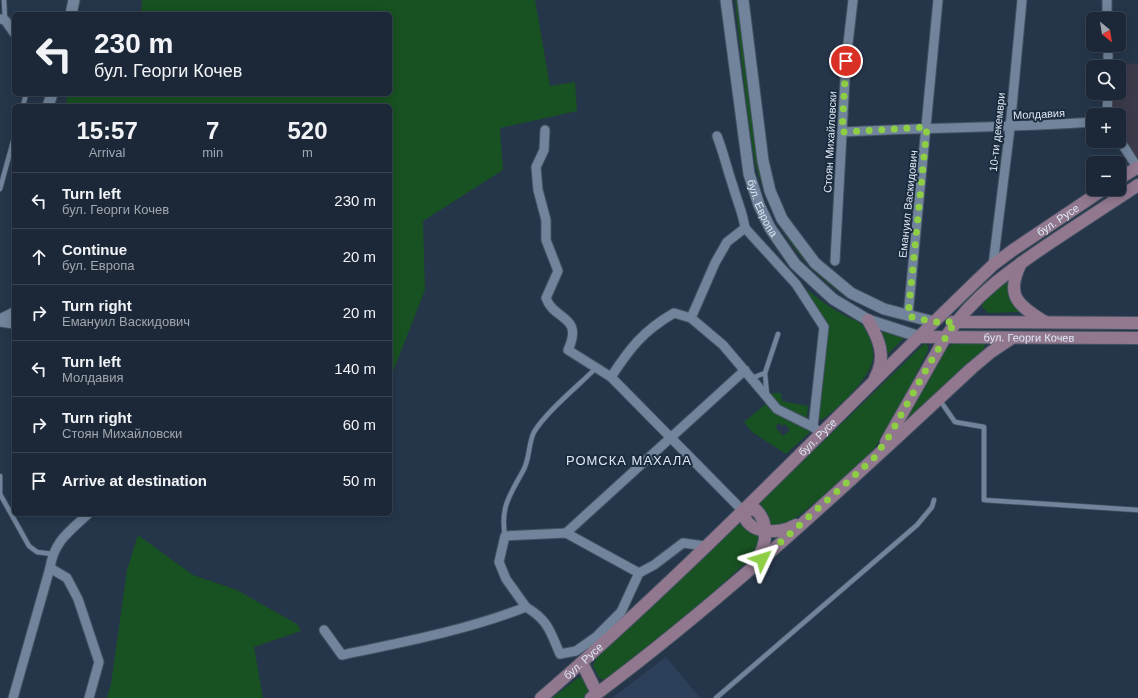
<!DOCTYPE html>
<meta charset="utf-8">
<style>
body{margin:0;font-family:Arial,sans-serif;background:#253040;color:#f1f3f6;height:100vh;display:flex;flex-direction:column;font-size:15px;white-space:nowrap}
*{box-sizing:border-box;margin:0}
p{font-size:13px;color:#a0a6ae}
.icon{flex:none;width:22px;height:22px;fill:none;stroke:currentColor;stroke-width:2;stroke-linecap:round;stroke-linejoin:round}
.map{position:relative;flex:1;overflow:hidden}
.drawer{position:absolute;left:12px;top:104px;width:380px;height:412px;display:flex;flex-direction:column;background:#1c2838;border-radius:6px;box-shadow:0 2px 10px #0003,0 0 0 1px #3a4453}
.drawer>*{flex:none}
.guide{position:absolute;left:12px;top:12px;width:380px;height:84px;border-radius:6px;box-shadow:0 2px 10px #0003,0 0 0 1px #3a4453;background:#1c2838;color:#f1f3f6;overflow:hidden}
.needle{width:26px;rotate:150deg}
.tools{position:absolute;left:1086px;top:12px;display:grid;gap:8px}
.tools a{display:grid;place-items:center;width:40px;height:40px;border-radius:6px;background:#1c2838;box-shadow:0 2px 10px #0003,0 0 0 1px #3a4453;font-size:20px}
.pin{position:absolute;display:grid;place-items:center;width:34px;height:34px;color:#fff;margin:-17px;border:2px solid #fff;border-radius:50%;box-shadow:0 1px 4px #0007}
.me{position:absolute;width:44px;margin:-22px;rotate:49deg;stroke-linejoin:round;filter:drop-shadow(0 0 3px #0008)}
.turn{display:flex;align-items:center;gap:14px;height:84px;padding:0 16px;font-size:18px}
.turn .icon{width:52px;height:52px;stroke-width:2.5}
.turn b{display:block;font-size:28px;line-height:34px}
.eta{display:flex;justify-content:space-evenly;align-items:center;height:68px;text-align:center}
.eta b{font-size:24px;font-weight:800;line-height:28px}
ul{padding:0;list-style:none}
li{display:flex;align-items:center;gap:12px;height:56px;padding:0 16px;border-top:1px solid #3a4453}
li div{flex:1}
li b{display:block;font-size:15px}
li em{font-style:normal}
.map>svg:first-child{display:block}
</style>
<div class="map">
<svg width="1138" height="698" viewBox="0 0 1138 698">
<rect width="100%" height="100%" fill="#26364a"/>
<path fill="#2d4059" d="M666,657L700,698H612Z"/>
<path fill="#3d3a4b" d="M1138,63V167L1119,139V115H1107L1108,93H1119V67H1108V66Z"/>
<g fill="#185122" fill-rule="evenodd">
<path d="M142,0H535L550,86L575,82L577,111L500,128L503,170L423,221L425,290L394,369L390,371V106H65L68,94H390V14H141Z"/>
<path d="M735,0H737L764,179L815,268L912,321V322C836,308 783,252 760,180C753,159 751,136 748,115C743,77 739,38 735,0Z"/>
<path d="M1008,279L1022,312L988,313L982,307L983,301Z"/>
<path d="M799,284C813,294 827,306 842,314C848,318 858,320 863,326C869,333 874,348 873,358C872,376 836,412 821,420L818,419L828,330Z"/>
<path d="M879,329L904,338L888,354H886L885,344Z"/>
<path d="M956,342L984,343L985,346L982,352L911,417H908V412L948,347Z"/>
<path d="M925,343L928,346V351C907,390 890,433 860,466L791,522L772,528L760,503Z"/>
<path d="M772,393H781L782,401L808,406L807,416L810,432L786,454L752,432L744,422L767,403ZM779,423L782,426L785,424L790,430L783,436L775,427Z"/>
<path d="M738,524L758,536C760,544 756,550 752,557L698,606L606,680L599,678L593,666L596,659Z"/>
<path d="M138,535L193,575L237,590L297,624L301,631L254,647L263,698H107L111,684L127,570Z"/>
<path d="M583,677L589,693L583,698H552L578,678Z"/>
</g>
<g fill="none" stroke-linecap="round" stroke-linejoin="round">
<defs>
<g id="service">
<path d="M4,0L5,20"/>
<path d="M23,106L26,94"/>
<path d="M0,189L14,138"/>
<path d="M765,373L767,395"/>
<path d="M752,378L765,373L778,334"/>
<path d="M939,399L955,422L984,427V500L1138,510"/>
<path d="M0,476V493"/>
<path d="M0,494L29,546L37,552L52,554"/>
<path d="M505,536C500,507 510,495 523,471C530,459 528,444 534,432C547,411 578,386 596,368"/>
<path d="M716,698L917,525L932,507L934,500"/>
</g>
<g id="minor">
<path d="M1107,0V19"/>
<path d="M0,19L5,20L14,33"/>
<path d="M1108,45V67"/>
<path d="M1107,115L1108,93"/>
<path d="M545,130L544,150L536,167L538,190L546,220V240L558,271L546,298C554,321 584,315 568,350L611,377L743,511"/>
<path d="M842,132C926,127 1009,128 1093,122"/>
<path d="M1119,139L1137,167"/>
<path d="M745,228L796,284L824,327L813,427"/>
<path d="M835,261L846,61L853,0"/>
<path d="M993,265L1010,128L1022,0"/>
<path d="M908,316L938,0"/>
<path d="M691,318L715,263L727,242L745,228C743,213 737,201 733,186C727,169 724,154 717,136"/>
<path d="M611,377C630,348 643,331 674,313L691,318L723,345L777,409L813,427L822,434"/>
<path d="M566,533L745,370"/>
<path d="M50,568C54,541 69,532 88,514"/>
<path d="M526,607L506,579L499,562L505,536L566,533L639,573"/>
<path d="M324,630L342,655C404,642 467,630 526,607C548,620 550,631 560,654L576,651L596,637L621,612L639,573L654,565L683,543L705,546"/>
<path d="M13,698L50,568L67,578L78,599L99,662L89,698"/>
</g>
<g id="tertiary">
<path id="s1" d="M726,0L749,174L759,205L770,228L795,264L833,299L868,320L920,337"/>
<path d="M743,0L763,161L770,191L782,219L815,263L851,293L884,309L934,322"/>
<path d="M71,14L74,0"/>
<path d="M48,106L52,94"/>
<path d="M0,320L14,313"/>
<path d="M0,321L14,323"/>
</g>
<g id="secondary">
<path d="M1119,179L1138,167"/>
<path d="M1021,263C1005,295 1017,305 1045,322"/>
<path d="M868,320C879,339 887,357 875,378"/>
<path d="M952,322L1138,323"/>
<path id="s2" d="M920,337L1138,338"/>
<path d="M886,442L945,338C973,295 1014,267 1056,239C1083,221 1111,203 1138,185"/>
<path d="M756,560C767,546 770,522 755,509L743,511C746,535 779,535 796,525"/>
<path d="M582,663L597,693"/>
<path id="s3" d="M541,698C699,562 842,409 993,265L1013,250L1104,189"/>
<path d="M591,698C726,598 849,482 972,368L991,352L1012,338"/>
</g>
</defs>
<use href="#service" stroke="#445262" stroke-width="6"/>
<use href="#minor" stroke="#445262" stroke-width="11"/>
<use href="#tertiary" stroke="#445262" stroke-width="13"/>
<use href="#secondary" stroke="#445262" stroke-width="14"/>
<use href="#service" stroke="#71849b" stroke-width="4.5"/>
<use href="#minor" stroke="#71849b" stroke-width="9"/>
<use href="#tertiary" stroke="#71849b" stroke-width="11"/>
<use href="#secondary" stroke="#91788f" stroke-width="12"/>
</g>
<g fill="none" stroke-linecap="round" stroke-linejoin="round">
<path stroke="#8dce44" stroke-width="7" stroke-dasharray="0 12.6" d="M762,559L874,458L890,435L927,368L955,322H934L908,316L927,127L842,132L846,61"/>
</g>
<g text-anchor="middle" stroke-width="4" stroke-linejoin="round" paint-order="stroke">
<g font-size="11" fill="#dee8f5" stroke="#1c2c3f">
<text transform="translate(1039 114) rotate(-3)" y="4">Молдавия</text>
<text transform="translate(997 132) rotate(-84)" y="4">10-ти декември</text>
<text transform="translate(830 142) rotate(-87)" y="4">Стоян Михайловски</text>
<text transform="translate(908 204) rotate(-84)" y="4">Емануил Васкидович</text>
<text dy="4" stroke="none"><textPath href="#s1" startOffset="212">бул. Европа</textPath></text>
<text dy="4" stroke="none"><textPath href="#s3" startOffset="705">бул. Русе</textPath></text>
<text dy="4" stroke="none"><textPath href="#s2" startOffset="109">бул. Георги Кочев</textPath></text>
<text dy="4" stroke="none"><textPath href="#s3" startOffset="380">бул. Русе</textPath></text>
<text dy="4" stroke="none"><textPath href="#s3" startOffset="56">бул. Русе</textPath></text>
</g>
<g font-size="13" letter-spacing="1" fill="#dee8f5" stroke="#1c2c3f">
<text x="629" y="465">РОМСКА МАХАЛА</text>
</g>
</g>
</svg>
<div class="tools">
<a><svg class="needle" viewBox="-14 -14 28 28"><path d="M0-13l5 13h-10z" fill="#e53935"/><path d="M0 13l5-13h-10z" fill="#a0a6ae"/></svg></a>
<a><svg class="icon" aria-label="search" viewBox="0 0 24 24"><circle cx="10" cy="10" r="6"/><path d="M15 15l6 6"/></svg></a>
<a>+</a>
<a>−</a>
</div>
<div class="pin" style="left:846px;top:61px;background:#d93025"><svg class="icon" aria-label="arrive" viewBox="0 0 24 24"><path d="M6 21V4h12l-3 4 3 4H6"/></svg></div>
<svg class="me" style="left:762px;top:559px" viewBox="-20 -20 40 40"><path d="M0-17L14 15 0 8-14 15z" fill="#8dce44" stroke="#fff" stroke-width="4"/></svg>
<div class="guide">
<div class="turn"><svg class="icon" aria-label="left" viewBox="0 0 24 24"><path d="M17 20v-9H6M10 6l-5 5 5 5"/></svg><div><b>230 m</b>бул. Георги Кочев</div></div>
</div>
<section class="drawer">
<div class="eta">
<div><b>15:57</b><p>Arrival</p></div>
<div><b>7</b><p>min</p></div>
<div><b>520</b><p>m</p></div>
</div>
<ul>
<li><svg class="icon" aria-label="left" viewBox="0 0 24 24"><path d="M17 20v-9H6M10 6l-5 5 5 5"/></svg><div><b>Turn left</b><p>бул. Георги Кочев</p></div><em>230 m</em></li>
<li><svg class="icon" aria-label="ahead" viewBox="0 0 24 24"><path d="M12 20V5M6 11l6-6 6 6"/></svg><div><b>Continue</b><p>бул. Европа</p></div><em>20 m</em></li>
<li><svg class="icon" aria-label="right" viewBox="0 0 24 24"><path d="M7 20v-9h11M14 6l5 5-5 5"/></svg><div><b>Turn right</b><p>Емануил Васкидович</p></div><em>20 m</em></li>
<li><svg class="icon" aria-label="left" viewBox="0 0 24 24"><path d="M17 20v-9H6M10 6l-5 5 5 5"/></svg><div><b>Turn left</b><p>Молдавия</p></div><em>140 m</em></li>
<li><svg class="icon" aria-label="right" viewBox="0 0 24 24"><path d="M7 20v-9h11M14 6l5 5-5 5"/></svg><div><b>Turn right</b><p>Стоян Михайловски</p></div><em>60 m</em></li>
<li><svg class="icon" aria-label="arrive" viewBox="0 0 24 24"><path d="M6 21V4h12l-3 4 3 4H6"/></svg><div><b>Arrive at destination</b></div><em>50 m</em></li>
</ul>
</section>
</div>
